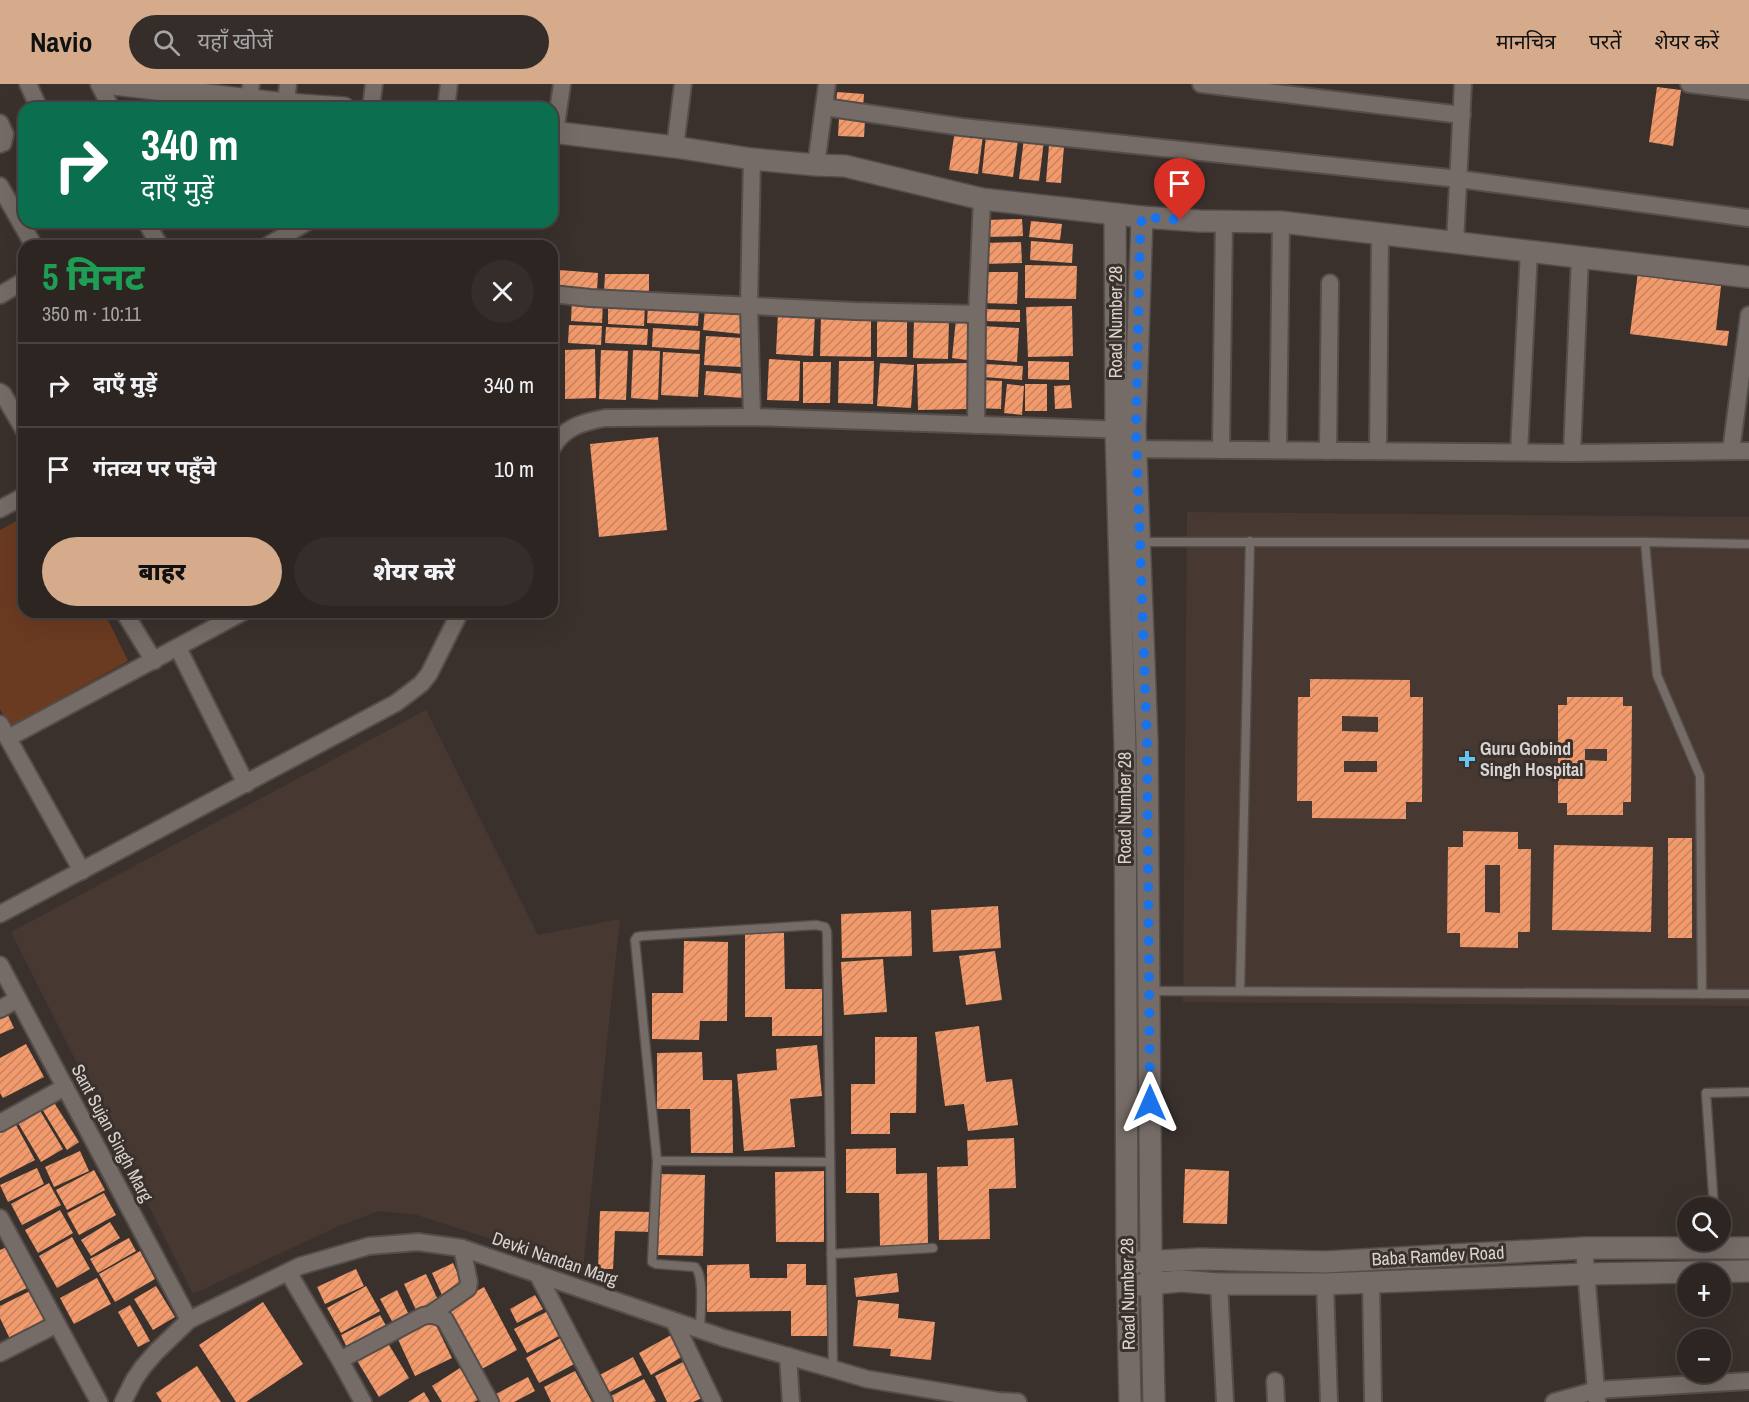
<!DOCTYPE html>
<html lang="hi">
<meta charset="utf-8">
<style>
body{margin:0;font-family:"Archivo Narrow","Noto Sans Devanagari",sans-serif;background:#342d2a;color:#f1f3f6;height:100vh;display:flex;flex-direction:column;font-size:22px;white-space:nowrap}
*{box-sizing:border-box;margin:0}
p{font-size:20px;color:#a6a5a5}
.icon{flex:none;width:33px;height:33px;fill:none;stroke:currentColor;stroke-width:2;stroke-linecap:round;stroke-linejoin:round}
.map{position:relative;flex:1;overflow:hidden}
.drawer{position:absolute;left:18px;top:156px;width:540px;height:378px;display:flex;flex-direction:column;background:#2c2522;border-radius:18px;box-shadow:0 6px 24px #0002,0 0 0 2px #484240}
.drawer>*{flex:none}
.hud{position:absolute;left:18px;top:18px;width:540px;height:126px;border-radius:18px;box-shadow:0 6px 24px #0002,0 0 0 2px #484240;background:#0b6e4f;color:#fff;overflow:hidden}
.buttons{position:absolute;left:1677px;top:1113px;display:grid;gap:12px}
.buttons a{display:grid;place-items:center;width:54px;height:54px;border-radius:50%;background:#2c2522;box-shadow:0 6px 24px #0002,0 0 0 2px #484240;font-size:30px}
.pin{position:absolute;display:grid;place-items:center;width:51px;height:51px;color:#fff;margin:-62px -26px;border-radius:50% 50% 50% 0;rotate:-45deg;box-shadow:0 0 6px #0007}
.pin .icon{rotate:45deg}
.me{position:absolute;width:66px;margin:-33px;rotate:0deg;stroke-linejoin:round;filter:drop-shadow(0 0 4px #0008)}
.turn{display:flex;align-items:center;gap:21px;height:126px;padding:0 24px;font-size:27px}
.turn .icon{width:78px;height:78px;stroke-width:2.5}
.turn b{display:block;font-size:42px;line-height:51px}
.round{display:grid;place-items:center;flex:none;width:63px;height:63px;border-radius:32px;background:#342d2a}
.overview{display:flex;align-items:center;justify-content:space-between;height:102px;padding:0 24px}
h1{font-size:36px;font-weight:800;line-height:45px;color:#1e9e55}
.cta{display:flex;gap:12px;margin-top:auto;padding:12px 24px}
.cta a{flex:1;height:69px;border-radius:36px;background:#d6ab8b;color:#111;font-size:24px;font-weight:800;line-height:69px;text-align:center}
.cta a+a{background:#342d2a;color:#f1f3f6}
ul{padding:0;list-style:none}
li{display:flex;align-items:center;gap:18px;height:84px;padding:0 24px;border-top:2px solid #484240}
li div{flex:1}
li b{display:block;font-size:22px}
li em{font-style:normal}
header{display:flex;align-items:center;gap:36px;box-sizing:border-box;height:84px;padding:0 30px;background:#d6ab8b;color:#111}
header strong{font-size:28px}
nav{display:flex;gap:33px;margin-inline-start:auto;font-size:21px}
.search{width:420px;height:54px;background:#342d2a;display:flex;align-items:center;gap:15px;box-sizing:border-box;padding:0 21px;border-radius:33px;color:#a6a5a5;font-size:22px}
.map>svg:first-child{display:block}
</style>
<header>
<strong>Navio</strong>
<div class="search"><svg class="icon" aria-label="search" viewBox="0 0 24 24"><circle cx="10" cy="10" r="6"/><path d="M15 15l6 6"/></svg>यहाँ खोजें</div>
<nav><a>मानचित्र</a><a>परतें</a><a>शेयर करें</a></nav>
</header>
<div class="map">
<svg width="1749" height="1318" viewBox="0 0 1749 1318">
<defs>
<pattern id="building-hatch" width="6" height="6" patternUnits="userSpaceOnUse" patternTransform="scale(1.5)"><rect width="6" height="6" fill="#f29a6c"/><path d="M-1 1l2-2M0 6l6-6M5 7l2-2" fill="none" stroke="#c68360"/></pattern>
</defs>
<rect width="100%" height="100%" fill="#3a312d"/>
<g fill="#473831">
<path d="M1187,428L1749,433V922L1183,918Z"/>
<path d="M426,626L538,851L620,835L583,1185L417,1131L379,1127L339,1142L193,1210L11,848Z"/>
</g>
<path fill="#6b3b21" d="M24,433V528H104L128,577L10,643L0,625V446Z"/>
<g fill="url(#building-hatch)" fill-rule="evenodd">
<path d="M1657,3L1681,6L1673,62L1649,58Z"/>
<path d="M837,8L864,10L863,24L836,21Z"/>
<path d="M839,35L865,36L864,53L838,52Z"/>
<path d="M955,46L983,51L978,90L949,86Z"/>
<path d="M986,52L1018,56L1013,93L982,89Z"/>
<path d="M1024,54L1044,57L1039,97L1019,95Z"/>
<path d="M1049,61L1064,62L1061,99L1046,98Z"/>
<path d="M1022,135L1023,152L986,153V136Z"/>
<path d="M1031,137L1062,140L1060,156L1029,153Z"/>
<path d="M1031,157L1073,160L1072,179L1030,176Z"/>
<path d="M1021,158L1022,179L985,180L984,159Z"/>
<path d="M1025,181L1077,182L1076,215L1025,214Z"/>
<path d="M559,186L598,189L597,207L558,204Z"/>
<path d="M981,188H1018L1017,220L980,219Z"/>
<path d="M1638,188L1662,191V195L1721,202L1716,246L1729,247L1727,262L1630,250Z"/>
<path d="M605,190H649V210L604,209Z"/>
<path d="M572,216L603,218L602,239L571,237Z"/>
<path d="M608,220L645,222L644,242L608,240Z"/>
<path d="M648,221L699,224L698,242L647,239Z"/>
<path d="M1072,222L1073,272L1028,273L1026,223Z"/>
<path d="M705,225L745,230L742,250L703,246Z"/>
<path d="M984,225L1020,226V238L983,237Z"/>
<path d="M778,229L815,231L813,272L776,270Z"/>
<rect x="877" y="231" width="30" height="42"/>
<path d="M821,233H871V273L820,272Z"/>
<path d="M914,235L949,237L948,275L913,274Z"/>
<path d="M956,235L971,236L967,276L952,274Z"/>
<path d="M569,241L602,242L601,261L568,259Z"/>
<path d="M982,242L1019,244L1017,278L980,275Z"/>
<path d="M606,243L648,245L647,261L605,259Z"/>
<path d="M653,244L700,247L699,266L652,263Z"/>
<path d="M706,252L743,254L741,283L704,281Z"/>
<path d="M595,265L596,314L565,315V266Z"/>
<path d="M601,266L628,267L626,316L599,315Z"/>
<path d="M633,266L660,267L658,316L631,314Z"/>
<path d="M663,268L700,270L698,313L661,311Z"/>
<path d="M769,275L800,277L799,317L767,316Z"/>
<path d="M839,277H874L873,320L838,319Z"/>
<path d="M1028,277L1069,278V296L1028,295Z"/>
<path d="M803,278H831L830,319H803Z"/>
<path d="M880,279L914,281L911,324L877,322Z"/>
<path d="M969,279V325L918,326L917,280Z"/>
<path d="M985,280L1023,282L1022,296L984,293Z"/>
<path d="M706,287L745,290L743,314L704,311Z"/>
<path d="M979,296L1002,297L1001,325L977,324Z"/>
<path d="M1007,300L1024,302L1022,331L1004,329Z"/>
<rect x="1025" y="300" width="22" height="27"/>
<path d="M1070,301L1072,324L1055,325L1054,302Z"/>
<path d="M658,353L667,446L599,453L590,360Z"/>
<path d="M1310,595L1410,596V613H1423L1422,718H1406V735L1312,734V717H1297L1298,613H1310ZM1342,632L1378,633V648L1342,647ZM1344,677H1377V688H1344Z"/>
<path d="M1567,613H1623V622H1632L1631,718H1623V731H1567V719H1558V621H1567ZM1585,665H1607V677L1585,676Z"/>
<path d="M1463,747L1518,748V765H1531L1530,848H1518V864L1460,863V849H1447L1448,763H1463ZM1485,781H1500V829L1485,828Z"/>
<rect x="1668" y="754" width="24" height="100"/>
<path d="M1554,761L1653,763L1651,848L1552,846Z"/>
<path d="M998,822L1001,864L933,868L931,826Z"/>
<path d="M911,827L912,872L842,874L841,830Z"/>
<path d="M745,849H784L785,905H822V952H772V933H745Z"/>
<path d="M684,857L728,858L727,937H700L699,956L652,955V909H683Z"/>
<path d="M995,867L1002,916L966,921L959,872Z"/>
<path d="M883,875L887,928L844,931L841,878Z"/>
<path d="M5,925L14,944L0,950V928Z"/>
<path d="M979,942L986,998L1012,995L1018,1041L968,1047L964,1020L945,1022L935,948Z"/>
<path d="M875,953H917L916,1029H890V1050H851V1000H875Z"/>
<path d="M26,960L44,993L3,1014L0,1009V974Z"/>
<path d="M817,961L822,1012L790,1015L795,1063L744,1067L737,990L777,986L776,965Z"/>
<path d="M702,968L703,996H732L733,1069H691L690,1025H657V969Z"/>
<path d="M53,1017L79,1058L67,1066L42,1025Z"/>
<path d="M39,1025L63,1065L41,1078L18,1039Z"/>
<path d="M15,1039L35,1076L0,1094V1047Z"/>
<path d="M1014,1054L1016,1104L989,1105L990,1155L939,1156L937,1083L968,1082L967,1056Z"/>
<path d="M896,1064V1090L927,1089L928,1161L880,1162L879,1109H846V1065Z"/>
<path d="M80,1067L89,1087L54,1103L45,1083Z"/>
<path d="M37,1084L44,1100L8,1118L0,1101Z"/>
<path d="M1185,1085L1229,1087L1227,1140L1183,1139Z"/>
<path d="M94,1086L105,1106L67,1126L56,1106Z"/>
<path d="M824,1087V1158H776L775,1088Z"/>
<path d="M660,1090L705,1091L703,1172L658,1171Z"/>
<path d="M49,1099L61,1121L22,1141L11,1120Z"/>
<path d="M104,1109L116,1131L79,1151L67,1129Z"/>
<path d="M60,1126L73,1149L38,1169L25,1146Z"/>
<path d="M600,1127L652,1128V1148L615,1147L613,1185H598Z"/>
<path d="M110,1138L120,1154L91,1172L81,1156Z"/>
<path d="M72,1153L90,1185L57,1204L39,1172Z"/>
<path d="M129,1154L136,1167L98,1189L90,1175Z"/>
<path d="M9,1162L29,1203L0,1217V1166Z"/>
<path d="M140,1167L155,1195L115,1218L99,1190Z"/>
<path d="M453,1179L463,1202L442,1211L432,1189Z"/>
<path d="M749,1180L750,1194H787V1180H806V1201H827L828,1252H791V1227L707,1228V1181Z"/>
<path d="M356,1185L364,1202L325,1220L317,1203Z"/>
<path d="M897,1189L899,1208L856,1213L854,1194Z"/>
<path d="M426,1190L438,1216L416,1226L404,1200Z"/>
<path d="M97,1194L111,1220L74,1240L60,1214Z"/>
<path d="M156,1202L175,1233L153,1246L134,1215Z"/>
<path d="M366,1202L380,1227L341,1249L327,1224Z"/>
<path d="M484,1203L517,1266L478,1287L445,1225Z"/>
<path d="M32,1206L47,1236L10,1255L0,1234V1222Z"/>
<path d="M397,1206L409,1231L393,1239L380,1215Z"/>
<path d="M535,1211L543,1225L517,1239L510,1225Z"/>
<path d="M858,1216L899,1220L898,1234L935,1238L931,1276L890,1272L891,1265L853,1262Z"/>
<path d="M263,1218L303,1280L246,1318H236L199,1261Z"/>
<path d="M130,1221L150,1257L138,1263L118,1228Z"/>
<path d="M548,1227L561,1251L527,1269L514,1245Z"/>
<path d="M380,1231L389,1247L349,1268L341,1251Z"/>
<path d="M432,1233L452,1274L415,1292L396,1251Z"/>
<path d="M673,1250L685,1271L651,1291L639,1269Z"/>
<path d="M564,1252L578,1278L539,1299L526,1274Z"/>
<path d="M386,1256L409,1294L379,1313L356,1275Z"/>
<path d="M633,1273L642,1291L608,1309L598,1292Z"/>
<path d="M685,1277L702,1314L693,1318H667L655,1292Z"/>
<path d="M197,1282L221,1318H162L156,1309Z"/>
<path d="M460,1284L479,1315L474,1318H442L432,1302Z"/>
<path d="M575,1287L592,1318H551L544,1303Z"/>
<path d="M528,1293L535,1307L514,1318H497L494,1311Z"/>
<path d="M644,1295L656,1317L653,1318H612L609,1313Z"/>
<path d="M424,1308L430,1318H408Z"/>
</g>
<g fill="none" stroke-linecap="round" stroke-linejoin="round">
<defs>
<g id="service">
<path d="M1140,458H1645L1749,460"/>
<path d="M1645,458L1657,591L1700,692L1702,910"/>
<path d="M1149,907L1749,910"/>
<path d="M1240,907L1250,457"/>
<path d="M657,1077L830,1078"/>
<path d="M1714,1124L1706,1009L1749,1008"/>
<path d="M831,1170L933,1164"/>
<path d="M700,1246C700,1231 705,1193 695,1183L656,1180L652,1178L657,1077L635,856L637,853L642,852L816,841L825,843L827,848L833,1285"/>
</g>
<g id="minor">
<path d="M28,0L39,24"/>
<path d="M99,0L111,24"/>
<path d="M1201,0L1462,31"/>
<path d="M1689,0L1749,7"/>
<path d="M249,15L251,0"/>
<path d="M286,20L288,0"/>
<path d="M824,23L962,43L1459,95L1749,134"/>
<path d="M371,24L374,0"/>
<path d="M446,24L449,0"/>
<path d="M0,39L5,50L3,59L0,60"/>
<path d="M555,48L562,0"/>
<path d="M675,63L683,0"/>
<path d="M816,81L827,0"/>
<path d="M0,102L34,162"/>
<path d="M146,138L160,162"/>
<path d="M1455,159L1463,0"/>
<path d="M267,162L307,138"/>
<path d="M552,210L590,214L855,227L977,230"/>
<path d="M0,211L24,197"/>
<path d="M0,308L3,310L24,346"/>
<path d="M752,333L749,221L752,75"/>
<path d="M976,341L977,230L982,115"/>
<path d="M552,364C564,343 583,338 605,334L752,333L1128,346"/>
<path d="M1126,365L1572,369L1749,367"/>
<path d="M1221,366L1224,137"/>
<path d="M1278,366L1281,138"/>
<path d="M1328,367L1330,199"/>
<path d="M1378,367L1380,150"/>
<path d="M1731,367L1749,231"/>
<path d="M1519,368L1529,167"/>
<path d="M1572,369L1580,173"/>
<path d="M0,425L24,412"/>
<path d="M124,528L154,577"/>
<path d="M178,564L246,700"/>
<path d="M0,640L82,787"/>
<path d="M8,654L243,528"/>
<path d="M0,830L396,619L421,600L429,590L460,528"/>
<path d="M0,881L189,1236"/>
<path d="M0,925L18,915"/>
<path d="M0,1039L65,1003"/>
<path d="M0,1134L99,1318"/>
<path d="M1584,1164L1597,1318"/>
<path d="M288,1188L340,1276L363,1318"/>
<path d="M537,1189L604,1318"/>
<path d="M1371,1198L1373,1318"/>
<path d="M1219,1200L1225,1318"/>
<path d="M1325,1200L1329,1318"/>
<path d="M431,1230L468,1204L469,1198L462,1164"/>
<path d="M674,1237L713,1318"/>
<path d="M0,1269L57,1240"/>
<path d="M788,1272L791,1318"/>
<path d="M340,1276L423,1232C432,1230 437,1231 445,1236L490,1318"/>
<path d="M1275,1297L1276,1318"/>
<path d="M123,1318L134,1296L143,1283L156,1268L189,1236L300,1182L369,1162L418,1158L462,1164L724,1254L833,1285L867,1295L998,1317L1018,1318"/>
<path d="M1554,1318L1597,1306L1749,1297"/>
</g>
<g id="tertiary">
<path d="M113,0L286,20L344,24"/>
<path d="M552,48L675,63L752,75L816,81L845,82L982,115L1142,133L1199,137L1281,138L1749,193"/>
<path d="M1115,130L1116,346L1125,663L1127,1179L1130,1318"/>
<path d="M1142,133L1135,346L1147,657L1151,1176L1154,1318"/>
<path d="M1140,1178L1200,1175L1325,1178L1584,1164H1749"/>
<path d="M1140,1201L1181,1197L1219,1200H1325L1586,1190L1749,1187"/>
</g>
</defs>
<use href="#service" stroke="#544d49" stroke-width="11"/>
<use href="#minor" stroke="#544d49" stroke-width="20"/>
<use href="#tertiary" stroke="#544d49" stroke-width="24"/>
<use href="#service" stroke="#766c67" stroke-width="8"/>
<use href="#minor" stroke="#766c67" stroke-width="16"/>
<use href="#tertiary" stroke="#766c67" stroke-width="21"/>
</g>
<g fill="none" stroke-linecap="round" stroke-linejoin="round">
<path stroke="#1a73e8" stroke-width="10" stroke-dasharray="0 18" d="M1150,1019L1147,657L1136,346L1140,151L1142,133L1180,136"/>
</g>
<path fill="#64c5ee" stroke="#3a312d" stroke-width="2" d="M1464 666h6v6h6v6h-6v6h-6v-6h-6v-6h6z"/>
<g text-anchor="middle" stroke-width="6" stroke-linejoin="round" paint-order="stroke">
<g font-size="18" fill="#d8d3d0" stroke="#3a312d">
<text transform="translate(1116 238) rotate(-90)" y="6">Road Number 28</text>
<text transform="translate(1125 724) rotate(-90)" y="6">Road Number 28</text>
<text transform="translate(112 1049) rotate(62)" y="6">Sant Sujan Singh Marg</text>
<text transform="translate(1438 1172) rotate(-3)" y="6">Baba Ramdev Road</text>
<text transform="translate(555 1175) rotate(19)" y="6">Devki Nandan Marg</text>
<text transform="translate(1128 1210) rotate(-91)" y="6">Road Number 28</text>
</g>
<g font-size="18" font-weight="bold" fill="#d8d3d0" stroke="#3a312d" text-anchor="start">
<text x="1480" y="671">Guru Gobind<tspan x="1480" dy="21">Singh Hospital</tspan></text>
</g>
</g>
</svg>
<div class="buttons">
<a><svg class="icon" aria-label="search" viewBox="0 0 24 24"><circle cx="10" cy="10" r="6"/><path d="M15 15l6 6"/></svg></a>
<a>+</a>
<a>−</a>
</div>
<div class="pin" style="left:1180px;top:136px;background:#d93025"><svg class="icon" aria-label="arrive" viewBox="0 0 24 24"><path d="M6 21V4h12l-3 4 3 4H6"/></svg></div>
<svg class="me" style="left:1150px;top:1019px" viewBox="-20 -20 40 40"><path d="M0-17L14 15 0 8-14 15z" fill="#1a73e8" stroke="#fff" stroke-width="4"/></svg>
<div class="hud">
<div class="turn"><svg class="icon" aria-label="right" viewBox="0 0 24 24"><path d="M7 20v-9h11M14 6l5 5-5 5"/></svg><div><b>340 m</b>दाएँ मुड़ें</div></div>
</div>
<section class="drawer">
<div class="overview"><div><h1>5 मिनट</h1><p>350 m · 10:11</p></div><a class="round"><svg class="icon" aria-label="close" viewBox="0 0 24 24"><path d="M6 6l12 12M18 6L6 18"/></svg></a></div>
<ul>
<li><svg class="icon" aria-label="right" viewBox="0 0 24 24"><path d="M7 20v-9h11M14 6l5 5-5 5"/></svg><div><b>दाएँ मुड़ें</b></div><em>340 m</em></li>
<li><svg class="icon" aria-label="arrive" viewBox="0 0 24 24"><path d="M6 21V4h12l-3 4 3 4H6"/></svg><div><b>गंतव्य पर पहुँचे</b></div><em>10 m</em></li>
</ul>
<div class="cta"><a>बाहर</a><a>शेयर करें</a></div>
</section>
</div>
